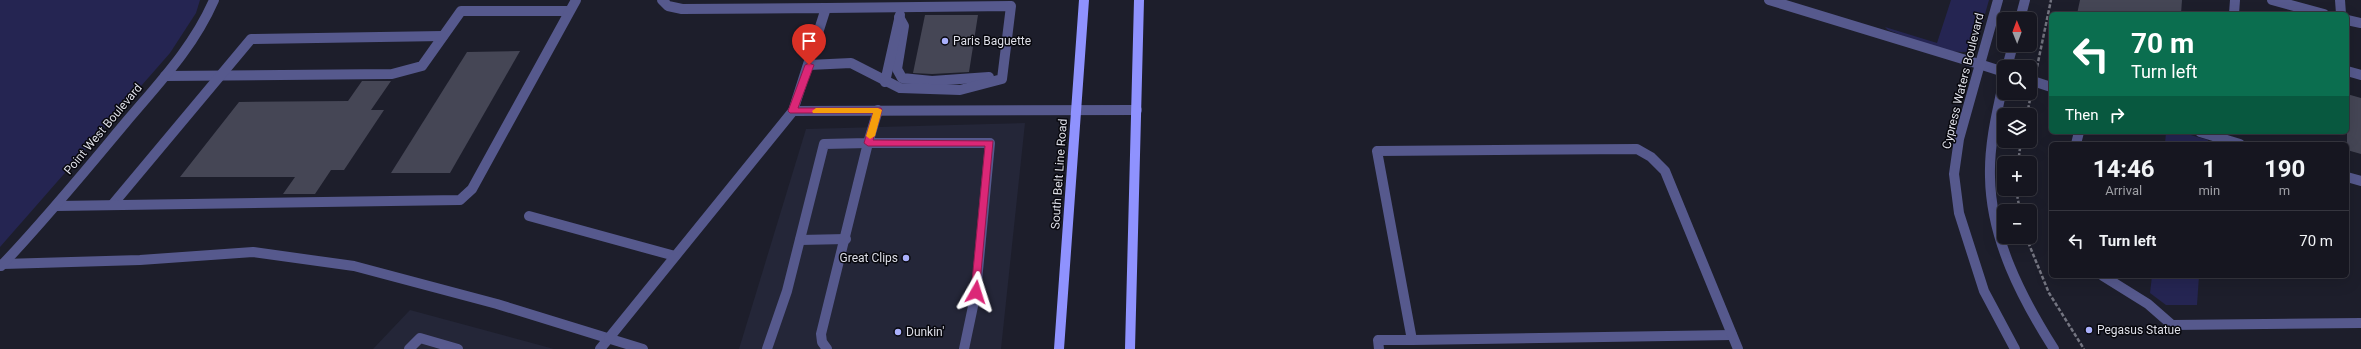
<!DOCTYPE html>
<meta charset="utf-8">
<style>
body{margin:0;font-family:Roboto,sans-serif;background:#23232d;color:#f1f3f6;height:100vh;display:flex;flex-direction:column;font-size:15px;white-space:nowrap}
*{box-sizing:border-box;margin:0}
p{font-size:13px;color:#9e9fa5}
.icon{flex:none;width:22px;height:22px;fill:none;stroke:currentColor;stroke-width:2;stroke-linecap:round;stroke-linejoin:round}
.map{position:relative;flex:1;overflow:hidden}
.details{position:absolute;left:2049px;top:142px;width:300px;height:136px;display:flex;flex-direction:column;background:#161620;border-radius:6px;box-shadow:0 4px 16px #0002,0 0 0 1px #35353e}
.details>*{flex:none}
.guide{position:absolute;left:2049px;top:12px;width:300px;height:122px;border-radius:6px;box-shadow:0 4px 16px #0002,0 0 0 1px #35353e;background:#0b6e4f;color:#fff;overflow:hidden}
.needle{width:26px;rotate:359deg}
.fabs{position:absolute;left:1997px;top:12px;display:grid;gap:8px}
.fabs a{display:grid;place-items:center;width:40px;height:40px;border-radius:6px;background:#161620;box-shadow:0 4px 16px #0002,0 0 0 1px #35353e;font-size:20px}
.pin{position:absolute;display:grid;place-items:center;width:34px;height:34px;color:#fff;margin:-41px -17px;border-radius:50% 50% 50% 0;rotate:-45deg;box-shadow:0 0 4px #0007}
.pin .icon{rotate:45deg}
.me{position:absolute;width:44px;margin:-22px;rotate:6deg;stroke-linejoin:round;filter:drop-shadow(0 0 3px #0008)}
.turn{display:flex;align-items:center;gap:14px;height:84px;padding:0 16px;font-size:18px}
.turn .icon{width:52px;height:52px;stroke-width:2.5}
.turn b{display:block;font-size:28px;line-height:34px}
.then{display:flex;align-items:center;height:38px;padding:0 16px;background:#0003;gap:8px;font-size:15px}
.eta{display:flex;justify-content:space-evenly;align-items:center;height:68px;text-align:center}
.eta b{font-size:24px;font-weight:700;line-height:28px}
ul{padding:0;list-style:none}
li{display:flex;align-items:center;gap:12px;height:60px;padding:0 16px;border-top:1px solid #35353e}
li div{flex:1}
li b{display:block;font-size:15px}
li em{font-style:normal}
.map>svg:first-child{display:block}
</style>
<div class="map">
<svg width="2361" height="349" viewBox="0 0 2361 349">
<rect width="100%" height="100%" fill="#1d1e2b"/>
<g fill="#242638">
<path d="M1025,123L1001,349H739L806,129Z"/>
<path d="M410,310L554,349H373Z"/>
</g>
<g fill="#252552">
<path d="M0,0H200L196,13L170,53L0,247Z"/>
<path d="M1951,0H1989L1975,49C1956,60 1908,37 1888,30L1885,27L1937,43Z"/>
<path d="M2166,132H2180L2208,140L2207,144H2165Z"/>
<path d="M2152,276H2199L2197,305H2166L2150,293Z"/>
</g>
<g fill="#454655">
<path d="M2080,0H2182L2181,14H2077Z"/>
<path d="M925,15H978L969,72L932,74L913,73Z"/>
<path d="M520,51L450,173H391L467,52Z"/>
<path d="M362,81H391L371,110H384L344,170H331L315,194H283L295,177H180L239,102L348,101Z"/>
<path d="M2347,94L2361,98V154L2347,150Z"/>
</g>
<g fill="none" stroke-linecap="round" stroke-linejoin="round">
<g stroke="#747581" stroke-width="2.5" stroke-dasharray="4 2" stroke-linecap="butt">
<path d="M2037,67L2051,0"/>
<path d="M2027,115L2031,94"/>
<path d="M2018,163L2021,141"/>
<path d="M2016,189L2020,211"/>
<path d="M2026,237L2049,293L2084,349"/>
</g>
<g stroke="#56598d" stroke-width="10">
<path d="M662,0L668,6L682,9L826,8L793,111"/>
<path d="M1769,0L1979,64"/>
<path d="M2272,0L2324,14"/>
<path d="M2340,0L2341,14"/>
<path d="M2234,14L2235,0"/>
<path d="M899,17L904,26L897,69L902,78L932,81L989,77"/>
<path d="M2347,20L2361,23"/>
<path d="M809,65L851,63L900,88L960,90L1002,79L1011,6L826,8"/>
<path d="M2347,71L2361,75"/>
<path d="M165,76L392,74L422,66L461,11H569"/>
<path d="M2030,80L2051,87"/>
<path d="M885,82L900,15"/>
<path d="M2200,132L2240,144"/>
<path d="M2076,144L2079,132"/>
<path d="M2347,177L2361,181"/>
<path d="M113,204L251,39L443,36"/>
<path d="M56,206L460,200L472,189L576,0"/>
<path d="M529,216L675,256"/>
<path d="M800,240L846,239"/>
<path d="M2103,276L2148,304L2172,325L2361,323"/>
<path d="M1412,340L1732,335"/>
<path d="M409,349L420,338L458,349"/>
<path d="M600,349L609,338"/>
<path d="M767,349L787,291L824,144L868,143L878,110"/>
<path d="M827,349L822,342L821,334L868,143H990L976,292L964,349"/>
<path d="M1379,349L1378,340H1412L1377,151L1637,149L1651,157L1665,171L1738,349"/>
</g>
<g stroke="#56598d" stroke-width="10">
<path d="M3,264L140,260L253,252L354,266L497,304L643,349"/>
<path d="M1,266C45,220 85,171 126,122C159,83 193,48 214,0"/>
<path d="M609,338L793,111L1137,110"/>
</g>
<g stroke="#56598d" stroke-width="10">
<path d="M1998,0L1959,139L1954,174L1959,213L1984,291L2015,349"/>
<path d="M2020,19L2025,0"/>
<path d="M1979,64L2004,72"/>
<path d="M2007,67L2013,45"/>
<path d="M2004,80C1997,112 1989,144 1990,177C1991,239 2021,297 2054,349"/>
</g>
<g stroke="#8f92fe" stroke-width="10">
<path d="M1059,349L1084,0"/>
<path d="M1130,349L1139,0"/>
</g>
</g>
<path fill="#db2777" stroke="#8e194d" d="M809,63L814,65L798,108H881L882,110L873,140L993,141L979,294H972L971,292L985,146H868L864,143L873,113H790L788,111L805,65Z"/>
<path fill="#f59e0b" d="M816,108H878L882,110L875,136L870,139L866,136L873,113H813L812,111Z"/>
<g fill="#aab0fb" stroke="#08080e" stroke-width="1.5">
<circle cx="945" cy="41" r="4"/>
<circle cx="906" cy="258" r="4"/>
<circle cx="2089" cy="330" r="4"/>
<circle cx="898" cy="332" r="4"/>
</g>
<g text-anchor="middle" stroke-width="3" stroke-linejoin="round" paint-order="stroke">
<g font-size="12" fill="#dedfe8" stroke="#08080e" text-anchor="start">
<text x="953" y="45">Paris Baguette</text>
<text x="898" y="262" text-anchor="end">Great Clips</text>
<text x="2097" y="334">Pegasus Statue</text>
<text x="906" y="336">Dunkin'</text>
</g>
<g font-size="12" fill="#dedfe8" stroke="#08080e">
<text transform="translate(1963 81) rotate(-76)" y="4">Cypress Waters Boulevard</text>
<text transform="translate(103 129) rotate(-50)" y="4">Point West Boulevard</text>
<text transform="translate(1059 174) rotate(-86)" y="4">South Belt Line Road</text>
</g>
</g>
</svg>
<div class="fabs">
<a><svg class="needle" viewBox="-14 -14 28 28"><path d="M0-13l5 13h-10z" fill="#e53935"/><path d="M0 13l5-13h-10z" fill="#9e9fa5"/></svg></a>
<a><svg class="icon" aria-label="search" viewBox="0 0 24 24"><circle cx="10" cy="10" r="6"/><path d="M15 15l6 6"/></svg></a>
<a><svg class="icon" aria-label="layers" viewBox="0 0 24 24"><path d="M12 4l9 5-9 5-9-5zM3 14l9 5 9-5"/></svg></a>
<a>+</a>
<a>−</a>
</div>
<div class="pin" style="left:809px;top:65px;background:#d93025"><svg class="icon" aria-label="arrive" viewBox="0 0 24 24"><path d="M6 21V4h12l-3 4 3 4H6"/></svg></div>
<svg class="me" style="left:976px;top:292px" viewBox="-20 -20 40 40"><path d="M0-17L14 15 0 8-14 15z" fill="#db2777" stroke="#fff" stroke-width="4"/></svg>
<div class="guide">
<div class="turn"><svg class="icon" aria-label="left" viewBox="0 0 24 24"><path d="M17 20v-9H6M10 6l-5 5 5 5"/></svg><div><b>70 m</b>Turn left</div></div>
<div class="then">Then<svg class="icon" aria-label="right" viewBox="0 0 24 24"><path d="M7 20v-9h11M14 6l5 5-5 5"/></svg></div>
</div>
<section class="details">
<div class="eta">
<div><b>14:46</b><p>Arrival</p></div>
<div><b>1</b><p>min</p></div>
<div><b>190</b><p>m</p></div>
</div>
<ul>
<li><svg class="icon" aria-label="left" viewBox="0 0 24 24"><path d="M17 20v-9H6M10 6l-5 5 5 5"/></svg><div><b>Turn left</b></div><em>70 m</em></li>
</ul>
</section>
</div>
